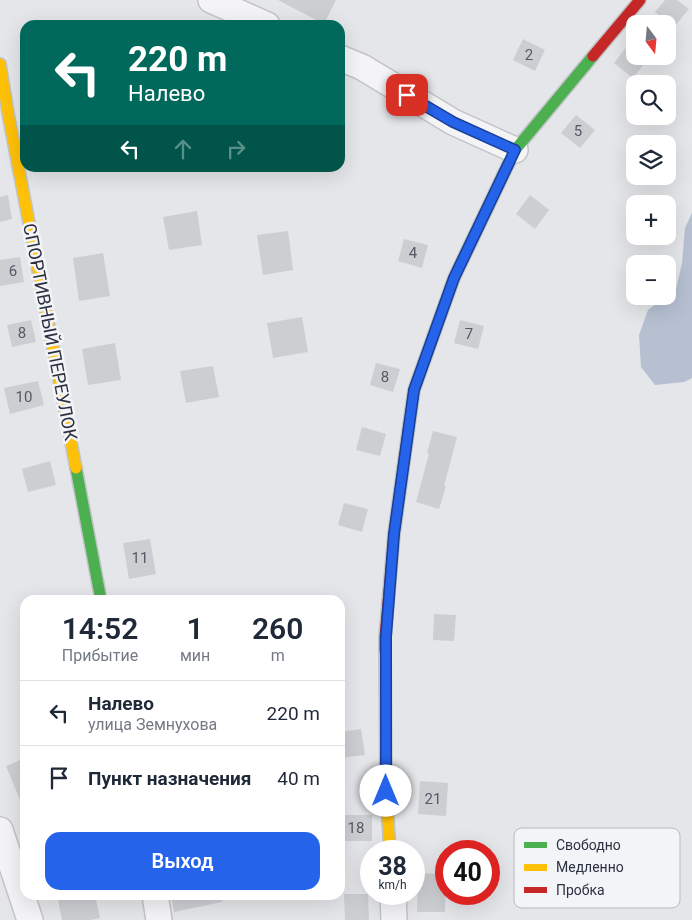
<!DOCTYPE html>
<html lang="ru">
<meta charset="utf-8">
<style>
body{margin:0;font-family:Roboto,sans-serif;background:#f6f6f7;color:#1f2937;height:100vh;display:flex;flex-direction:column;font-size:19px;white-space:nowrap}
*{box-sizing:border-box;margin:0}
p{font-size:16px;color:#747a83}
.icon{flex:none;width:28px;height:28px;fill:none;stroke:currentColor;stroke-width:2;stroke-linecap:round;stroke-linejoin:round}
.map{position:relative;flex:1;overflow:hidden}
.panel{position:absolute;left:20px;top:595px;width:325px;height:305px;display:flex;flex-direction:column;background:#fff;border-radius:15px;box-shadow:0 5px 20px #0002}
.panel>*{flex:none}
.hud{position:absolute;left:20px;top:20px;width:325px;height:152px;border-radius:15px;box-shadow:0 5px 20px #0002;background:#00695c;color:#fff;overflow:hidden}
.needle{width:32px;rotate:164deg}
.tools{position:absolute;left:626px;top:15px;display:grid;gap:10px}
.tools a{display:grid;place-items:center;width:50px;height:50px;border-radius:10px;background:#fff;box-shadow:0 5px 20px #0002;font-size:25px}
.speed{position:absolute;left:360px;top:840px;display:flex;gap:10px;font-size:25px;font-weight:700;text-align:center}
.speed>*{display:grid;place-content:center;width:65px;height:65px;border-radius:50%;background:#fff;box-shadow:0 5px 20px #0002;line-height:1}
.speed small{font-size:12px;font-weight:400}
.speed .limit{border:8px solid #d22;background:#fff;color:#111}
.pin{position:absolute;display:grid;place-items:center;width:42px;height:42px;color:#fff;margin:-21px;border-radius:10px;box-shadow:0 2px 8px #0006}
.me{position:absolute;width:55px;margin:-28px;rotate:0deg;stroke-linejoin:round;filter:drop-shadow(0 0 4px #0008)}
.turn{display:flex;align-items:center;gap:18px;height:105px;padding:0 25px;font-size:22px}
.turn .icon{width:65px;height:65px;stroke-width:2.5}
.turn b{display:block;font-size:35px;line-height:42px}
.lanes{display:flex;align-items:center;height:48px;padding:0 25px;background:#0003;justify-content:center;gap:25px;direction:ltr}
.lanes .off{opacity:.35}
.eta{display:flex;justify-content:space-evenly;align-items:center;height:85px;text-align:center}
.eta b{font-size:30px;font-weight:600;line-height:35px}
.button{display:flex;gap:10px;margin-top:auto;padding:10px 25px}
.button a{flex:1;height:58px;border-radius:15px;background:#2563eb;color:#fff;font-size:20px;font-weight:600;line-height:58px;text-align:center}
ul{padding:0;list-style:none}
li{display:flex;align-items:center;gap:15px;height:65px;padding:0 25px;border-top:1px solid #e0e1e3}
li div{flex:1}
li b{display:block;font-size:19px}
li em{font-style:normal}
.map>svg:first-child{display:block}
</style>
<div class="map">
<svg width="692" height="920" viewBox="0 0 692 920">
<rect width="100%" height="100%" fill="#e4e6e9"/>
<path fill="#b6c0d1" d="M692,213V378L684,382L655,385L641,367L639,335L648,310L676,289L682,263L685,228Z"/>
<g fill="#cdced1">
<path d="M278,0H336L324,24Z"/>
<path d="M665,0H677L689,9L674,27L655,12Z"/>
<path d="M523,39L545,50L535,71L513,60Z"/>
<path d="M628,45L635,50V56H643L647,60L633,78L614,63Z"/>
<path d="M576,115L595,130L580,148L561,133Z"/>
<path d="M8,195L12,219L0,222V197Z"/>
<path d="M530,195L549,210L535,229L516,214Z"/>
<path d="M197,211L202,245L169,250L163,217Z"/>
<path d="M288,231L293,270L263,275L257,235Z"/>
<path d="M404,239L428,245L422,268L398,261Z"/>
<path d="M103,253L110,296L79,301L73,258Z"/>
<path d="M20,257L24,282L0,286V260Z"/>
<path d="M302,317L308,352L273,358L267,323Z"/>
<path d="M31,320L36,342L12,347L7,325Z"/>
<path d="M460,320L484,326L478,349L454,343Z"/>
<path d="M115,343L121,380L88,385L82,349Z"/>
<path d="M376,363L400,369L393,392L370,385Z"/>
<path d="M213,366L219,397L186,403L180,371Z"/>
<path d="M38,381L44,405L10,414L4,388Z"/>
<path d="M362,427L386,434L380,456L356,450Z"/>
<path d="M433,431L457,437L444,486H446L439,509L416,502L429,454L427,453Z"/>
<path d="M50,461L56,485L28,492L22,469Z"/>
<path d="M344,503L368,509L362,532L338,525Z"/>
<path d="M150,539L156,574L129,579L123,543Z"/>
<path d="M434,614L456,615L454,641L433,640Z"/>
<path d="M361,729L365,755L340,758V732Z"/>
<path d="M25,758V812L6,766Z"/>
<path d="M420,781L448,783L446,816L418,814Z"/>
<rect x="340" y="815" width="32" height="26"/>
<path d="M418,873L446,874L445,912H417Z"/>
<path d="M344,894H368L369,920H345Z"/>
<path d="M57,895H95L100,918L91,920H62Z"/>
<path d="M171,895H222V902L174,912Z"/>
</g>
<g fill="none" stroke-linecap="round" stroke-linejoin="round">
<defs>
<g id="street">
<path d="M211,0L267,25"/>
<path d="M340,58L362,67L453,122L515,150"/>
<path d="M0,830L30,920"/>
<path d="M393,894L394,920"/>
<path d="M155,895L159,920"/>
</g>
<g id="fast">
<path d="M409,425L414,390L454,278L515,150L593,56"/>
<path d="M76,468L101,600"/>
</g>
<g id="slow">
<path d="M0,64L8,113L76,468"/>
<path d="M385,651L386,791L390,851"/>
</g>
<g id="jam">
<path d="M593,56L640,0"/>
<path d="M385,651V637L394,534L409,425"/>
</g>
</defs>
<use href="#street" stroke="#c2c4c7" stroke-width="28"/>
<use href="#fast" stroke="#c2c4c7" stroke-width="14"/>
<use href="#slow" stroke="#c2c4c7" stroke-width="14"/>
<use href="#jam" stroke="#c2c4c7" stroke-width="14"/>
<use href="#street" stroke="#f4f4f6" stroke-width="25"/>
<use href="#fast" stroke="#4caf50" stroke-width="11"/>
<use href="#slow" stroke="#ffc107" stroke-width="11"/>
<use href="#jam" stroke="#c62828" stroke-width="11"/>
</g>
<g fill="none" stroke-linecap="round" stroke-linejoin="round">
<defs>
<path id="route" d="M386,791V636L394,534L414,390L454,278L515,150L453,122L407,95"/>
</defs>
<use href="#route" stroke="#184099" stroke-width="12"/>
<use href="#route" stroke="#2563eb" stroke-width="9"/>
</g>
<g text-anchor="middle" stroke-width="5" stroke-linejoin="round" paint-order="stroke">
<g font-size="15" fill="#555966">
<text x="529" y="60">2</text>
<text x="578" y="136">5</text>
<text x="413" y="258">4</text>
<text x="13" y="276">6</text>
<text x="22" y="338">8</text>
<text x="469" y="339">7</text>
<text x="385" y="382">8</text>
<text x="24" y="402">10</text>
<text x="140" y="563">11</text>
<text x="433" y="804">21</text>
<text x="356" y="833">18</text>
</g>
<g font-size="18" fill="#2c3141" stroke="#f3f4f7">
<text transform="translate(50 332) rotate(79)" y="6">СПОРТИВНЫЙ ПЕРЕУЛОК</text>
</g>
</g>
<rect x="514" y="828" width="166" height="80" rx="8" fill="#f3f4f7" stroke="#b7bac0" stroke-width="1"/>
<rect x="524" y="842" width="23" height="6" fill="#4caf50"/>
<rect x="524" y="864" width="23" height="7" fill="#ffc107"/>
<rect x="524" y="887" width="23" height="6" fill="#c62828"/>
<g font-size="14" fill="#2c3141">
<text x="556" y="850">Свободно</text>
<text x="556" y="872">Медленно</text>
<text x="556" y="895">Пробка</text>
</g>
</svg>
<div class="tools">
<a><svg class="needle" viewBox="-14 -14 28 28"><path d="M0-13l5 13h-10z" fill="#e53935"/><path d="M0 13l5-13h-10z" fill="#747a83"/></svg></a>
<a><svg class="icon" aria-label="search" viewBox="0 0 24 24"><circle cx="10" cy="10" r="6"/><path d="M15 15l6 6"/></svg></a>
<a><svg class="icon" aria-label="layers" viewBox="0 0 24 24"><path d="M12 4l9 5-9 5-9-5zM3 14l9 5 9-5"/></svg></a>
<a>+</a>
<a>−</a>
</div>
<div class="speed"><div>38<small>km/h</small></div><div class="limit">40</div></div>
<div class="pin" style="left:407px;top:95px;background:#d93025"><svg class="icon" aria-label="arrive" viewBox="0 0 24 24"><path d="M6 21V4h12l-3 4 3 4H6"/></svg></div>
<svg class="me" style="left:386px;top:791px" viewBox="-20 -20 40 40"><circle r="19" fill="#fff"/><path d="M0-13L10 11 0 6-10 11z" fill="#2563eb"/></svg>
<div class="hud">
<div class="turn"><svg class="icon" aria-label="left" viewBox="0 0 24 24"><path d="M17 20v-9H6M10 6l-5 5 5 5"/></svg><div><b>220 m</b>Налево</div></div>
<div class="lanes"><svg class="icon" aria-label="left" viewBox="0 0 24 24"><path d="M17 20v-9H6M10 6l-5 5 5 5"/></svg><svg class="icon off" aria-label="ahead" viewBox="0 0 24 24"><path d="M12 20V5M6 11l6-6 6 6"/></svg><svg class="icon off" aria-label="right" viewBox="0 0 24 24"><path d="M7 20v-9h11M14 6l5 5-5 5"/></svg></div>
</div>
<section class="panel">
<div class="eta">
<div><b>14:52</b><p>Прибытие</p></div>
<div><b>1</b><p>мин</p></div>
<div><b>260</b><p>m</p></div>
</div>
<ul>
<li><svg class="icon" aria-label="left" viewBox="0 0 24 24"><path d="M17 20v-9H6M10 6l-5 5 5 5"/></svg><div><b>Налево</b><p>улица Земнухова</p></div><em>220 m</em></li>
<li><svg class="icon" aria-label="arrive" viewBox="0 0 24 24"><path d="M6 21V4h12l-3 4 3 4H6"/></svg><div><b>Пункт назначения</b></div><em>40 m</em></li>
</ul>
<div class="button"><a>Выход</a></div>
</section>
</div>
